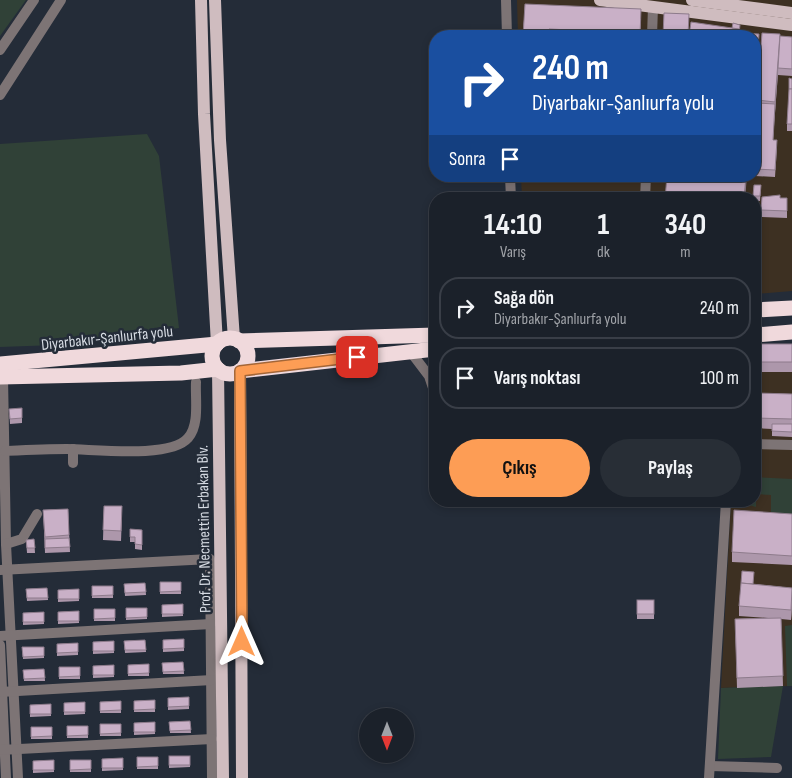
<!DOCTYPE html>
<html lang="tr">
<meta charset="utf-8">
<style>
body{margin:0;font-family:"Sofia Sans Condensed",sans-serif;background:#282e36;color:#f1f3f6;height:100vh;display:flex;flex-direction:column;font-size:19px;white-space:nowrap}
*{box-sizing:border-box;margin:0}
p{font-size:16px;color:#a0a3a8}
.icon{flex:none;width:28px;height:28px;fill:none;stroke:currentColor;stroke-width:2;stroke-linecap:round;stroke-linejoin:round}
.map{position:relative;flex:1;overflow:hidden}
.side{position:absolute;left:429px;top:192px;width:332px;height:315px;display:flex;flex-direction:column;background:#1b212a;border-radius:20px;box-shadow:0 2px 8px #0003,0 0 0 1px #393e47}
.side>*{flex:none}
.banner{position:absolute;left:429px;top:30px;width:332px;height:152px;border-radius:20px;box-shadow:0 2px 8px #0003,0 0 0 1px #393e47;background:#1a4fa0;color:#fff;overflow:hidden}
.needle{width:32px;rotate:180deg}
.tools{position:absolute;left:359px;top:708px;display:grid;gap:10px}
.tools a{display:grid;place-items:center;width:55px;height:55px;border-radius:50%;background:#1b212a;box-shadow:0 2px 8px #0003,0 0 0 1px #393e47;font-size:25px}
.pin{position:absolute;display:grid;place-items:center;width:42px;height:42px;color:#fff;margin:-21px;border-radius:10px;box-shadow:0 2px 8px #0006}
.me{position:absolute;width:55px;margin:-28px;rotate:0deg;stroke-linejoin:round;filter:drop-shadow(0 0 4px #0008)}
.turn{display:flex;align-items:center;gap:18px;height:105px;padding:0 20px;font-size:22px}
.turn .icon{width:65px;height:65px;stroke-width:2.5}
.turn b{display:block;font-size:35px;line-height:42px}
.then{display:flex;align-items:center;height:48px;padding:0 20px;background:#0003;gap:10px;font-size:19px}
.eta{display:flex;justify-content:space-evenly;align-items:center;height:85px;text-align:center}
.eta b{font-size:30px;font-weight:700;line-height:35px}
.action{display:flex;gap:10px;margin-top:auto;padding:10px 20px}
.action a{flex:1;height:58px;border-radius:30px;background:#fd9d55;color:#111;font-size:20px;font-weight:700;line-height:58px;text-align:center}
.action a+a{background:#282e36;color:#f1f3f6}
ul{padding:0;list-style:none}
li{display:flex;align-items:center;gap:15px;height:62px;margin:0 10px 8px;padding:0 10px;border:2px solid #393e47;border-radius:20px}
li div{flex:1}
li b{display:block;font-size:19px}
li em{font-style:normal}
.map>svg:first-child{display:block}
</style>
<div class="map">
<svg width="792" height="778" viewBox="0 0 792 778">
<rect width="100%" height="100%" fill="#242c38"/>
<g fill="#3d3022">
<path d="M517,0H792V291L755,294V199H522L521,176H755V36H518Z"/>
<path d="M792,351V686L721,688L731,501H755V352Z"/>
</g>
<g fill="#304137">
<path d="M0,0H26L0,36Z"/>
<path d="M147,134L159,156L179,328L56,345L0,347V144Z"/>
<path d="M755,477L792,479V515L771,512V495L756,494V507L738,502L755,501Z"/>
<path d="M792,625V686H787L785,626Z"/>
<path d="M783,686L771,757L718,759L721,688Z"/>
</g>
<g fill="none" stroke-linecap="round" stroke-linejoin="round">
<g stroke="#7d7475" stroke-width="10">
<path d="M506,0L507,36"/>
<path d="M652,36L653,7"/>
<path d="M0,50L34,0"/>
<path d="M0,95L61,0"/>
<path d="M510,176L511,199"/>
<path d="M645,199L646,176"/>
<path d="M410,351L429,376L435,394"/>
<path d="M3,377L6,544L18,778"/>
<path d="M755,444L792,445"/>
<path d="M5,451C26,450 46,449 67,449C93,449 170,459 188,438C200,425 195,398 196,382"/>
<path d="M73,463V449"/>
<path d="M6,544L22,539L37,514"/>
<path d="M0,570L210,559L212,778"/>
<path d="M0,636L211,624"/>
<path d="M0,645L6,778"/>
<path d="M0,692L212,680"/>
<path d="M0,750L212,739"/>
<path d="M710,766L777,768"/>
<path d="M709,778L726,501"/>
</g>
<g stroke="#cfbcbf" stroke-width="12">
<path d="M201,0L204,114L217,344"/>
<path d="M215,0L220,140L234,339"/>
<path d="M600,0L792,25"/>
<path d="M692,0L792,13"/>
<path d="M218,369L223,778"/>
<path d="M240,371L242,778"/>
</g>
<g stroke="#f0d9dc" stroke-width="15">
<path d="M755,310L792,308"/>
<path d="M755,335L792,332"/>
<circle cx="230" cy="356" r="18"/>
<path d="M239,341L435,335"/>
<path d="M0,364L217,344"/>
<path d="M240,371L435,349"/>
<path d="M0,377L181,373L218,369"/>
</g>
</g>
<g fill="#ad97ab">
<path d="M525,4L641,19L640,36H523Z"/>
<path d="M762,33L780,36L792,37V76L778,75V73L773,140L777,147L775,177L755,176V136Z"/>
<path d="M792,79V131H787V124Z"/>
<path d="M754,185H761L760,201H755V199H753Z"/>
<path d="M780,198L787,206V218L761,217V210Z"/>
<rect x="755" y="344" width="37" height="28"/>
<path d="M756,393L792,394V437L772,436V429L755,428Z"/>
<path d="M9,409L22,418V423L10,424Z"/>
<path d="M104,506L122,516L121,541L103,540Z"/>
<path d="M68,509L70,552L45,553L43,510Z"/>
<path d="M792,514V565L732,562V552Z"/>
<path d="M130,529L142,530V550L135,549V542H130Z"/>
<path d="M34,539L35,553H27L26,540Z"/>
<rect x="160" y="582" width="21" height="12"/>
<path d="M145,583L146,595L125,596L124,584Z"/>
<path d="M754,584L792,588V606L791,620L781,619L783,686L737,688L735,619L768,618L739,616V606Z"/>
<rect x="92" y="586" width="21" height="12"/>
<path d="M47,588L48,600L27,601L26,589Z"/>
<path d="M79,589V601L58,602V590Z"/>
<rect x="637" y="600" width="17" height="19"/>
<path d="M183,604V616L162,617V605Z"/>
<path d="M126,608H147V619L126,620Z"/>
<rect x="94" y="609" width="21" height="12"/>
<path d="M79,611V623L58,624V612Z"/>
<path d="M44,612V624L23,625V613Z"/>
<path d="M184,639V651L163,652V640Z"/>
<path d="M145,640L146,652L125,653L124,641Z"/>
<path d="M114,641V653L93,654V642Z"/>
<path d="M78,643V655L57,656V644Z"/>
<path d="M22,647H44V658L23,659Z"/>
<path d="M183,662L184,674H163L162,663Z"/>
<path d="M149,664V676H128V665Z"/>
<path d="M114,665V677L93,678V666Z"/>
<rect x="59" y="667" width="21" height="12"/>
<path d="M44,669L45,681H24L23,670Z"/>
<path d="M189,697V709L168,710V698Z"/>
<path d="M155,700V712H134V701Z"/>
<path d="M121,701V713H100V702Z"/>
<path d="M85,702V714L64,715V703Z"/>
<path d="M51,704V716L30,717V705Z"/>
<path d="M190,721L191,733H170L169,722Z"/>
<path d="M155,722V734L134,735V723Z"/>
<rect x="100" y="724" width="21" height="12"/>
<rect x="67" y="726" width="21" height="12"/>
<rect x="31" y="727" width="21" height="12"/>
<path d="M169,756H190V767L169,768Z"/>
<rect x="137" y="757" width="21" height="12"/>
<path d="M123,758V770L102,771V759Z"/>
<path d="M54,760V772L33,773V761Z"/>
<rect x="70" y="760" width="21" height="12"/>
</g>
<g fill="#8d7b8b">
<path d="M759,34V44L755,111V101Z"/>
<path d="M780,34L778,73L775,111V102Z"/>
<path d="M746,176H747L745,199H744Z"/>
<path d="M792,596V606L791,620V610Z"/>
</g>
<g fill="#c9b0c7" stroke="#8d7b8b">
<path d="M525,4L641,9L640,36H614L615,32L549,29V36H523Z"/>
<path d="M664,13L689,14L688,36H663Z"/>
<path d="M691,22L739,29L738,36H689Z"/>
<path d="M733,23L740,25L739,34V29L732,28Z"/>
<path d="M740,33L759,34L755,101V36H740Z"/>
<path d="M762,33L780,34L775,102L757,100Z"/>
<path d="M780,36L792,37V69L778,68Z"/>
<path d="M789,78L792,79V89H789Z"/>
<path d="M789,89H792V124H787Z"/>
<path d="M757,103L775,104L773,140H777L775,170L755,169V136Z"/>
<path d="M667,176H746L744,199H665Z"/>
<path d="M754,185H761L760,196H753Z"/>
<path d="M575,194V199H530V195Z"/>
<path d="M780,195V198H787V211L761,210L762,197Z"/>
<rect x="755" y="344" width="37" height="18"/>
<path d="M756,393L792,394V419L755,418Z"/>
<path d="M22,408V418L10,419L9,409Z"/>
<path d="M772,424H792V432L772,431Z"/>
<path d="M104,506H122L121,531L103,530Z"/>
<path d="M68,509L69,535L45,537L43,510Z"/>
<path d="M734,510L792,514V556L732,552Z"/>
<path d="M130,529L142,530V545L135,544V537H130Z"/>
<path d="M69,538L70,547L45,548V539Z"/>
<path d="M34,539L35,548H27L26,540Z"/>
<path d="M742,571L754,572L753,584L741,583Z"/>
<path d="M160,582H181V591L160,592Z"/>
<path d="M145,583L146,592L125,593L124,584Z"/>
<path d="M741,583L792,588L791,610L739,606Z"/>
<path d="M92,586H113V595L92,596Z"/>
<path d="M47,588L48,598H27L26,589Z"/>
<path d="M79,589V599H58V590Z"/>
<rect x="637" y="600" width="17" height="14"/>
<path d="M183,604V614H162V605Z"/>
<path d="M126,608H147V617L126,618Z"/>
<path d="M94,609H115V618L94,619Z"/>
<path d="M79,611V621H58V612Z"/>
<path d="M44,612V622H23V613Z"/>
<path d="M781,618L783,676L737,678L735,619Z"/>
<path d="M184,639V648L163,649V640Z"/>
<path d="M145,640L146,650H125L124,641Z"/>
<path d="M114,641V651H93V642Z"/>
<path d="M78,643V652L57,653V644Z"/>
<path d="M22,647H44V656L23,657Z"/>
<path d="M183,662L184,671L163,672L162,663Z"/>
<path d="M149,664V673L128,674V665Z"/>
<path d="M114,665V675H93V666Z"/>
<path d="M59,667H80V676L59,677Z"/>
<path d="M44,669L45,678L24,679L23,670Z"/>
<path d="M189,697V706L168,707V698Z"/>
<path d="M155,700V709L134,710V701Z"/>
<path d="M121,701V710L100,711V702Z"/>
<path d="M85,702V712H64V703Z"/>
<path d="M51,704V714H30V705Z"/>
<path d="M190,721L191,730L170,731L169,722Z"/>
<path d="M155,722V732H134V723Z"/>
<path d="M100,724H121V733L100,734Z"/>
<path d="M67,726H88V735L67,736Z"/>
<path d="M31,727H52V736L31,737Z"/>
<rect x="169" y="756" width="21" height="9"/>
<path d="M137,757H158V766L137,767Z"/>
<path d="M123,758V768H102V759Z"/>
<path d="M54,760V770H33V761Z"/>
<path d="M70,760H91V769L70,770Z"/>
</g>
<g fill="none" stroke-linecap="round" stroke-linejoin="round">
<defs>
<path id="route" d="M242,642L240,371L357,357"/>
</defs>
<use href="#route" stroke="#a46637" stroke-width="12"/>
<use href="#route" stroke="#fd9d55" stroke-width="9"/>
</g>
<g text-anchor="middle" stroke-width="5" stroke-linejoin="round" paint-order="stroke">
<g font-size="16" fill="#d6dbe3" stroke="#242c38">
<text transform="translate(107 337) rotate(-6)" y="6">Diyarbakır-Şanlıurfa yolu</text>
<text transform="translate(203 529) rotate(-91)" y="6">Prof. Dr. Necmettin Erbakan Blv.</text>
</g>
</g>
</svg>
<div class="tools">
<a><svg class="needle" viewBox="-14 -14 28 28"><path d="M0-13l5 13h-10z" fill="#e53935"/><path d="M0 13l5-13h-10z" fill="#a0a3a8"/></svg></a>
</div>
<div class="pin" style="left:357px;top:357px;background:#d93025"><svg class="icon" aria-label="arrive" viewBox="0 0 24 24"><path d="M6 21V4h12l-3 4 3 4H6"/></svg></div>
<svg class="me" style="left:242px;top:642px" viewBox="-20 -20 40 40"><path d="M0-17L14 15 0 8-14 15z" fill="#fd9d55" stroke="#fff" stroke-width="4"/></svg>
<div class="banner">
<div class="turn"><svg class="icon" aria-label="right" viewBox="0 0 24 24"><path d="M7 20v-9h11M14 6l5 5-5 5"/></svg><div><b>240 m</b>Diyarbakır-Şanlıurfa yolu</div></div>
<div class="then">Sonra<svg class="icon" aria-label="arrive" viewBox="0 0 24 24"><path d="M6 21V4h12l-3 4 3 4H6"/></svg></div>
</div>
<section class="side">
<div class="eta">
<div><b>14:10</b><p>Varış</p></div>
<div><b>1</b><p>dk</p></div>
<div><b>340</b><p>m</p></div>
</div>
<ul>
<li><svg class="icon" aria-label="right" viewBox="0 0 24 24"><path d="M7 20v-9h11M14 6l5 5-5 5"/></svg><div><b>Sağa dön</b><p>Diyarbakır-Şanlıurfa yolu</p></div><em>240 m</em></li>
<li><svg class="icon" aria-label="arrive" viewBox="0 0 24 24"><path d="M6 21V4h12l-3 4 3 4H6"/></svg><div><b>Varış noktası</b></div><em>100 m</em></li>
</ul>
<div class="action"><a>Çıkış</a><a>Paylaş</a></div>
</section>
</div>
